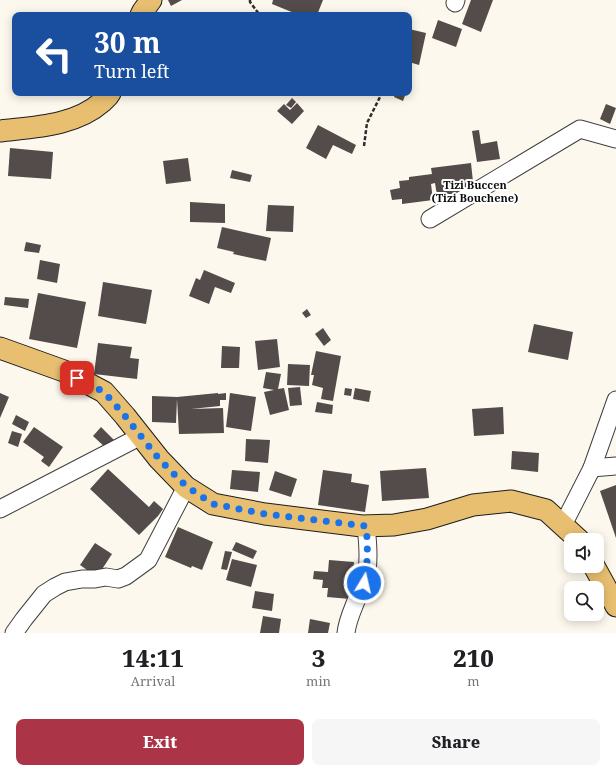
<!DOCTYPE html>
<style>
body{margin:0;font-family:"Noto Serif",serif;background:#f6f6f6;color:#202124;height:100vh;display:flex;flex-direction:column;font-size:15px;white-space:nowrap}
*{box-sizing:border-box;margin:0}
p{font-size:13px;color:#757577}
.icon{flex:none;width:22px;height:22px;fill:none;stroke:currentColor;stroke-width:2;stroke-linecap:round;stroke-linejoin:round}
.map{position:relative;height:633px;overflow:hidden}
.details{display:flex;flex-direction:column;background:#fff;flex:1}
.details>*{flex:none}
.top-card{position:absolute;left:12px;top:12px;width:400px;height:84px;border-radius:8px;box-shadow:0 2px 10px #0003;background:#1a4fa0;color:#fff;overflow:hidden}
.buttons{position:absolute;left:564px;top:533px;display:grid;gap:8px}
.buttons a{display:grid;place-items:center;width:40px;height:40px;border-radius:8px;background:#fff;box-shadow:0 2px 10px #0003;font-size:20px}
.pin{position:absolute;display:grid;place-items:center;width:34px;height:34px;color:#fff;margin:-17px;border-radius:8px;box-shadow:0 2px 6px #0006}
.me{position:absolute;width:44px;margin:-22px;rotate:9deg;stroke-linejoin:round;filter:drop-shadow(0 0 3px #0008)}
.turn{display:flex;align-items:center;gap:14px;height:84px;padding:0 16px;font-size:18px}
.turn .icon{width:52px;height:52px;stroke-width:2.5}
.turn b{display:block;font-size:28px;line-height:34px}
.eta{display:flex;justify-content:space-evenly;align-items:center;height:68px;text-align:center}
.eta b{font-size:24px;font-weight:800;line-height:28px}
.action{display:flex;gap:8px;margin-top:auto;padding:8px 16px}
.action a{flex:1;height:46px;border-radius:8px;background:#ab3546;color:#fff;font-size:16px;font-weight:800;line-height:46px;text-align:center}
.action a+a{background:#f6f6f6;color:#202124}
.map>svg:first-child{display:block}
</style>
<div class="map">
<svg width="616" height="633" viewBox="0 0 616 633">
<rect width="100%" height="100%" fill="#fdf8ed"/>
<g fill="#534c4a">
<path d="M168,0H182L171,6Z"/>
<path d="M273,0H323L317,15H299L272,4Z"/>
<path d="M471,0H493L481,32L462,24Z"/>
<path d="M438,20L462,29L456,47L432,38Z"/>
<path d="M409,29L426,33L419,65L409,62Z"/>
<path d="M395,93H406L403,101L394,97Z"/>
<path d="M292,98L296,102L291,108L286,105Z"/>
<path d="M297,103L304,111L292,124L277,111L284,104L290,110Z"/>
<path d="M606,104L616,108L610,124L600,119Z"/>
<path d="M318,125L356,145L352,154L333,145L326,159L306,148Z"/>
<path d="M479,130L481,144L497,141L500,159L477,162L472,131Z"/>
<path d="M10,148L53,152L51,179L8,176Z"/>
<path d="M188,158L191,181L166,184L163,161Z"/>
<path d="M471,163L474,191L437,196L435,183L431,184L433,200L402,204V199L392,200L390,190L400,188L399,181L409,180V177L432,174L431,168Z"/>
<path d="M232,170L252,175L250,182L230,178Z"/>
<path d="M190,202L225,204V223L190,222Z"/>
<path d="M268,205L294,206L293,232L266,231Z"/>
<path d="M222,227L271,238L266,261L233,254L234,252L217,248Z"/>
<path d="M26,242L41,245L39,253L24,251Z"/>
<path d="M40,260L60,264L57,283L37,279Z"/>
<path d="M204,270L235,283L231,293L215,287L209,304L189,296L196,278L200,280Z"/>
<path d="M103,282L152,290L146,324L98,316Z"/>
<path d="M38,293L86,302L77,348L29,339Z"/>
<path d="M5,297L29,299L28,308L4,305Z"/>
<path d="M307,309L311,315L306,318L302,313Z"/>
<path d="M534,324L573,332L568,360L528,352Z"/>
<path d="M323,328L331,340L324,346L315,334Z"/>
<path d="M277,339L280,367L258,370L255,341Z"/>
<path d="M98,343L132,347L130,358L139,359L137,379L94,374Z"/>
<path d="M222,346L240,347L239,368H221Z"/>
<path d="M316,351L341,356L333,401L321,399L323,388L312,385L314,375H311Z"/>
<path d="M288,364L310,365L309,386L287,385Z"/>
<path d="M266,372L281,374L278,389L284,388L289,410L270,415L264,392L274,390L263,388Z"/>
<path d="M300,387L302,405L290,406L288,388Z"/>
<path d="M345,388L352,389L351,396L344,395Z"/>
<path d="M355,388L371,391L369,402L353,399Z"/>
<path d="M0,393L9,397L0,418Z"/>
<path d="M218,393V394L226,393V400H220V406L191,409L223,408L224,433L179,434L177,399L176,423L152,422V396L177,397Z"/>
<path d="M230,393L256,397L251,431L226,427Z"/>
<path d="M317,402L333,405L332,414L315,412Z"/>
<path d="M503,407L504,434L474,436L472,409Z"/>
<path d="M16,415L29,422L25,431L12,424Z"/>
<path d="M34,427L63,447L49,467L41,461L44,457L23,442Z"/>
<path d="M101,427L115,441L107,449L93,436Z"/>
<path d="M12,431L22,434L18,447L8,443Z"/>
<path d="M246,439L270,440L268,463L245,461Z"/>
<path d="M512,451L539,453L538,472L511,469Z"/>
<path d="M426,468L429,498L382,501L380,471Z"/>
<path d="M108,469L149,507L154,501L163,509L158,516L139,535L90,489Z"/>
<path d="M232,470L260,472L258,492L230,489Z"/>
<path d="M323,470L352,474L351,482L369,485L365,512L318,505Z"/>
<path d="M275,471L297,479L291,497L269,490Z"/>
<path d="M616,485V538L600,491Z"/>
<path d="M178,527L213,542L202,570L192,566L191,568L165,557Z"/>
<path d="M236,542L257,551L253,559L232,550Z"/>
<path d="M95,543L112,554L97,577L80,565Z"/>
<path d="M225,551L232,552L227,570L221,569Z"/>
<path d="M232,559L257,565L251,587L226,580Z"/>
<path d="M329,560L354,562L350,599L327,597L328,588H322L323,580L313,579L314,571L328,572Z"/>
<path d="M255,591L274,594L272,611L252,608Z"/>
<path d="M263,616L281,619L279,633H260Z"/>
<path d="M310,619L330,623L328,633H308Z"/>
</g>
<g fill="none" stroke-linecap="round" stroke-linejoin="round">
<defs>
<g id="minor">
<path d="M455,3L456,0"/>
<path d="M430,219L580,129L616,139"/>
<path d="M592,468L616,466"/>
<path d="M0,509L141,436"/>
<path d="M563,525L592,468L616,400"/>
<path d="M14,633L24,619L44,594L55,587L65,582L82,579H95L106,577L118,579L126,576L148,560L186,487"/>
<path d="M346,633C347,622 352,611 356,601C358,595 362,590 364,584C370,566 368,544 366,526"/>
</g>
<g id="major">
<path d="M141,15L143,11L151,0"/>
<path d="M0,131C34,127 75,126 102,102C105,99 108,97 110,93"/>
<path d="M0,348L64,371L104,392L125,416L159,459L186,487L213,504L265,514L362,526L394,525L427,519L473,505L511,501L546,510L579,540"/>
<path d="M594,566L616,606"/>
</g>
</defs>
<use href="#minor" stroke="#3f3f3f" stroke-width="19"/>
<use href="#major" stroke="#1d1d1d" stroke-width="23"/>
<g stroke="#2e2e2e" stroke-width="2.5" stroke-dasharray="4 2" stroke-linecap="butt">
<path d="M250,0V2L259,14L267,15"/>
<path d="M364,146L367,123L382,93"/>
</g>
<use href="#minor" stroke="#fff" stroke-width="17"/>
<use href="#major" stroke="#e8bf71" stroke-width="21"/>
</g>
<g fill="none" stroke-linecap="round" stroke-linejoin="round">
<path stroke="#1a73e8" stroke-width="7" stroke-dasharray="0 12.6" d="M77,378L104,392L125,416L159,459L186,486L213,504L265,514L366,526C368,546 368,564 364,583"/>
</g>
<g text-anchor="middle" stroke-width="4" stroke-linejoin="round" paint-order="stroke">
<g font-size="11" font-weight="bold" fill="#0c0c0c" stroke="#fff">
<text x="475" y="189">Tizi Buccen<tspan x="475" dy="13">(Tizi Bouchene)</tspan></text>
</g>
</g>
</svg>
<div class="buttons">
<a><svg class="icon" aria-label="sound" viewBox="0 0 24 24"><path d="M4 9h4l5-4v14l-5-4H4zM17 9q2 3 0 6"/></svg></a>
<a><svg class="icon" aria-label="search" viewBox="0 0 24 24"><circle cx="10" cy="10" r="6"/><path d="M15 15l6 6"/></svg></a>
</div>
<div class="pin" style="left:77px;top:378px;background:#d93025"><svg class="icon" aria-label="arrive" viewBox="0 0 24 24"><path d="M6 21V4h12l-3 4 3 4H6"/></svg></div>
<svg class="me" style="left:364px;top:583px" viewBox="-20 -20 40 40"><circle r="17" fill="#1a73e8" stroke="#fff" stroke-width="3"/><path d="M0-11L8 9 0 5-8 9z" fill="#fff"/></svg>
<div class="top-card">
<div class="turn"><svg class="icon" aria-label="left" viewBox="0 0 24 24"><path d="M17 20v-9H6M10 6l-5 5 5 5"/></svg><div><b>30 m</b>Turn left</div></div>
</div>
</div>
<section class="details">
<div class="eta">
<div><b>14:11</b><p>Arrival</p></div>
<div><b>3</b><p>min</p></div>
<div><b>210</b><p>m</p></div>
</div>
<div class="action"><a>Exit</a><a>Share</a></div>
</section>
